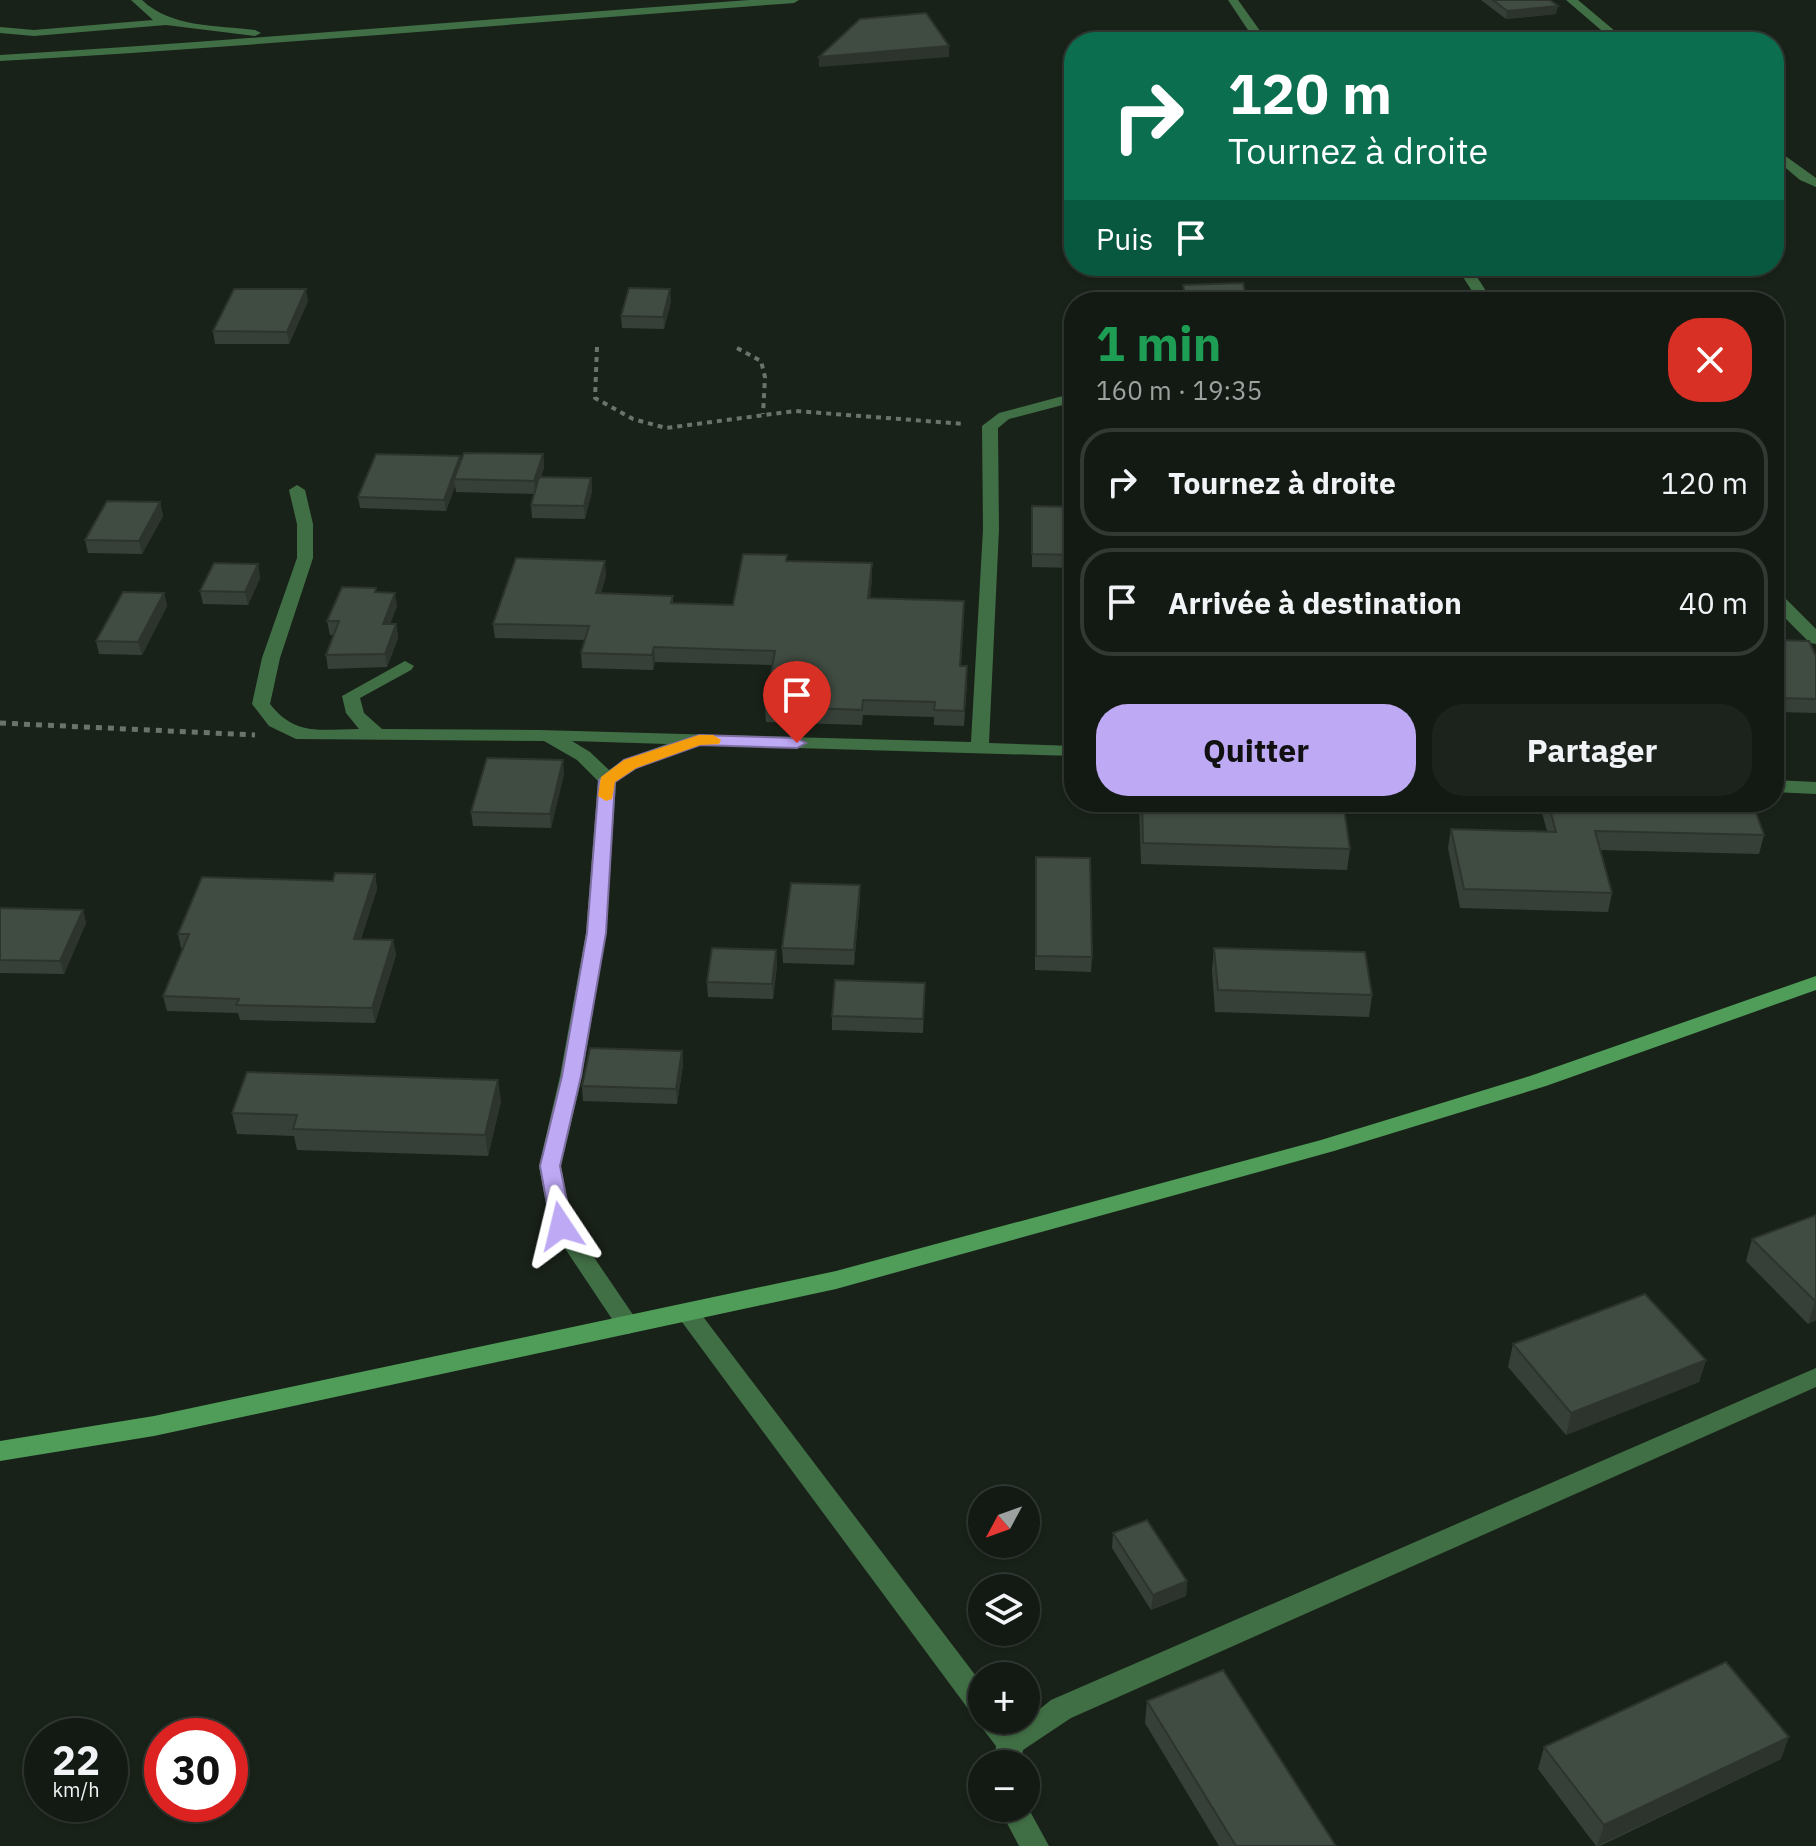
<!DOCTYPE html>
<html lang="fr">
<meta charset="utf-8">
<style>
body{margin:0;font-family:"IBM Plex Sans",sans-serif;background:#1c231c;color:#f1f3f6;height:100vh;display:flex;flex-direction:column;font-size:30px;white-space:nowrap}
*{box-sizing:border-box;margin:0}
p{font-size:26px;color:#9da1a0}
.icon{flex:none;width:44px;height:44px;fill:none;stroke:currentColor;stroke-width:2;stroke-linecap:round;stroke-linejoin:round}
.map{position:relative;flex:1;overflow:hidden}
.drawer{position:absolute;left:1064px;top:292px;width:720px;height:520px;display:flex;flex-direction:column;background:#131a13;border-radius:32px;box-shadow:0 2px 6px #0004,0 0 0 2px #323833}
.drawer>*{flex:none}
.banner{position:absolute;left:1064px;top:32px;width:720px;height:244px;border-radius:32px;box-shadow:0 2px 6px #0004,0 0 0 2px #323833;background:#0b6e4f;color:#fff;overflow:hidden}
.needle{width:52px;rotate:229deg}
.tools{position:absolute;left:968px;top:1486px;display:grid;gap:16px}
.tools a{display:grid;place-items:center;width:72px;height:72px;border-radius:50%;background:#131a13;box-shadow:0 2px 6px #0004,0 0 0 2px #323833;font-size:40px}
.speed{position:absolute;left:24px;top:1718px;display:flex;gap:16px;font-size:40px;font-weight:700;text-align:center}
.speed>*{display:grid;place-content:center;width:104px;height:104px;border-radius:50%;background:#131a13;box-shadow:0 2px 6px #0004,0 0 0 2px #323833;line-height:1}
.speed small{font-size:20px;font-weight:400}
.speed .limit{border:12px solid #d22;background:#fff;color:#111}
.pin{position:absolute;display:grid;place-items:center;width:68px;height:68px;color:#fff;margin:-82px -34px;border-radius:50% 50% 50% 0;rotate:-45deg;box-shadow:0 0 8px #0007}
.pin .icon{rotate:45deg}
.me{position:absolute;width:88px;margin:-44px;rotate:350deg;stroke-linejoin:round;filter:drop-shadow(0 0 6px #0008)}
.turn{display:flex;align-items:center;gap:28px;height:168px;padding:0 32px;font-size:36px}
.turn .icon{width:104px;height:104px;stroke-width:2.5}
.turn b{display:block;font-size:56px;line-height:68px}
.then{display:flex;align-items:center;height:76px;padding:0 32px;background:#0003;gap:16px;font-size:30px}
.round{display:grid;place-items:center;flex:none;width:84px;height:84px;border-radius:32px;background:#1c231c}
.head{display:flex;align-items:center;justify-content:space-between;height:136px;padding:0 32px}
h1{font-size:48px;font-weight:800;line-height:60px;color:#1e9e55}
.button{display:flex;gap:16px;margin-top:auto;padding:16px 32px}
.button a{flex:1;height:92px;border-radius:32px;background:#bea9f5;color:#111;font-size:32px;font-weight:800;line-height:92px;text-align:center}
.button a+a{background:#1c231c;color:#f1f3f6}
ul{padding:0;list-style:none}
li{display:flex;align-items:center;gap:24px;height:108px;margin:0 16px 12px;padding:0 16px;border:4px solid #323833;border-radius:32px}
li div{flex:1}
li b{display:block;font-size:30px}
li em{font-style:normal}
.map>svg:first-child{display:block}
</style>
<div class="map">
<svg width="1816" height="1846" viewBox="0 0 1816 1846">
<rect width="100%" height="100%" fill="#192219"/>
<g fill="none" stroke-linecap="round" stroke-linejoin="round">
<g stroke="#6b746c" stroke-width="4" stroke-dasharray="5 5" stroke-linecap="butt">
<path d="M597,347L595,398L633,419L666,428L795,411L965,424"/>
<path d="M737,348L761,361L765,377L763,414"/>
</g>
<path stroke="#6b746c" stroke-width="5" stroke-dasharray="6 6" stroke-linecap="butt" d="M0,723L255,735"/>
<g fill="#416f45" fill-rule="evenodd">
<path d="M131,0H142C171,28 217,25 255,30L261,33L255,36L166,25L34,36L0,33V27L34,30L153,20Z"/>
<path d="M749,0H799L794,3C529,22 265,46 0,61V55C250,40 499,18 749,0Z"/>
<path d="M1228,0H1238L1268,42H1256Z"/>
<path d="M1566,0H1578L1628,42H1615Z"/>
<path d="M1774,148L1816,178V187L1800,180L1774,158Z"/>
<path d="M1456,266H1470L1493,302H1479Z"/>
<path d="M1074,393V402L1009,419L998,428L999,529L989,743L1074,746V756L691,745L688,749L637,768L616,782L606,933L582,1076L561,1166L572,1225L640,1325L636,1331L628,1334L620,1331L550,1226L539,1166L560,1076L586,933L598,781L577,760L544,741L296,739L269,726L252,704L262,658L297,558V524L289,490L297,485L305,490L313,524V558L280,658L270,704C296,737 321,729 359,729L346,713L342,696L405,661L414,666L411,670L360,698L364,713L382,729L539,730L971,742L983,529L982,426L999,413ZM572,741L667,744L623,760L609,770L590,752Z"/>
<path d="M1774,592L1780,593L1816,629V644L1810,643L1774,607Z"/>
<path d="M1774,780L1816,782V794L1774,792Z"/>
<path d="M687,1303L695,1306L982,1684V1720H1009L1013,1725L1026,1720L1051,1700L1816,1368V1387L1071,1718L1023,1750L1021,1764H993L996,1746L983,1729L981,1717L972,1714L679,1318L675,1312L679,1306Z"/>
<path d="M1026,1804L1049,1846H1019L999,1808H1026Z"/>
</g>
<path fill="#509c59" fill-rule="evenodd" d="M1816,976V990L1546,1086L1334,1151L836,1289L154,1436L0,1461V1441L154,1416L836,1271L1321,1140L1530,1076Z"/>
</g>
<g fill="#374038">
<path d="M1481,0H1550L1556,14L1506,19Z"/>
<path d="M1183,285L1247,302H1184L1183,296Z"/>
<path d="M308,301L289,344H215L213,331Z"/>
<path d="M671,301L664,329L622,328L621,316Z"/>
<path d="M543,454L544,467L541,477L591,478L592,491L585,519L532,518L531,505L534,494L456,492L455,486L446,511L360,508L358,497L461,461Z"/>
<path d="M160,502L163,516L142,554L88,553L85,540Z"/>
<path d="M1032,506L1074,507V568L1032,567Z"/>
<path d="M787,561L872,578L870,598L964,616L961,666L967,681L964,726L934,725V717L863,715L862,725L766,722L765,706L772,665L655,662L653,670L582,668L581,653L585,640L495,638L493,624L606,575L601,593L673,596V603L733,605Z"/>
<path d="M258,564L260,578L248,605L203,604L200,591Z"/>
<path d="M377,592L397,606L390,624H396L398,638L387,667L328,669L326,655L334,635H330L327,621Z"/>
<path d="M164,593L167,606L142,655L99,654L96,641Z"/>
<path d="M1774,640L1816,656V713L1774,712Z"/>
<path d="M564,774L551,828L473,826L471,812Z"/>
<path d="M1139,802H1343L1350,849L1347,870L1141,864Z"/>
<path d="M1539,802H1752L1764,835L1759,854L1600,850L1612,893L1608,912L1460,908L1448,848L1451,829L1547,831Z"/>
<path d="M1035,871L1092,957L1091,972L1035,970Z"/>
<path d="M375,874L377,889L361,939L393,940L396,955L375,1023L240,1020L238,1013L167,1011L163,996L183,948H181L178,934L333,881Z"/>
<path d="M860,899L854,965L783,963L782,948Z"/>
<path d="M0,908L83,910L86,923L64,974L0,973Z"/>
<path d="M1214,948L1372,995L1369,1017L1215,1012L1212,970Z"/>
<path d="M776,950L777,965L773,999L708,997L707,982Z"/>
<path d="M925,983L923,1033L832,1030V1016Z"/>
<path d="M682,1051L683,1065L677,1104L583,1101L582,1086Z"/>
<path d="M501,1101L488,1156L297,1150L294,1136L237,1134L232,1113Z"/>
<path d="M1816,1215V1320L1808,1324L1746,1261L1752,1239Z"/>
<path d="M1513,1344L1706,1360L1699,1382L1566,1435L1508,1367Z"/>
<path d="M1113,1533L1187,1581L1186,1596L1151,1610L1112,1548Z"/>
<path d="M1147,1701L1336,1846H1219L1145,1723Z"/>
<path d="M1544,1747L1781,1759L1600,1846H1596L1538,1769Z"/>
</g>
<g fill="#2d342e">
<path d="M1558,6L1556,14L1506,19L1507,11Z"/>
<path d="M949,46V57L819,67V57Z"/>
<path d="M306,289L308,301L289,344L287,332Z"/>
<path d="M670,289L671,301L664,329L663,317Z"/>
<path d="M543,454L544,467L536,494L534,481Z"/>
<path d="M460,456L462,467L454,479L455,486L446,511L444,500Z"/>
<path d="M591,478L592,491L585,519L584,506Z"/>
<path d="M160,502L163,516L142,554L139,541Z"/>
<path d="M605,561L606,575L597,608L596,593Z"/>
<path d="M872,563V578L868,613V598Z"/>
<path d="M258,564L260,578L248,605L245,592Z"/>
<path d="M164,593L167,606L142,655L138,642Z"/>
<path d="M395,593L397,606L385,637L383,624Z"/>
<path d="M396,624L398,638L387,667L385,654Z"/>
<path d="M654,647L655,662L653,670L652,655Z"/>
<path d="M563,760L564,774L551,828L550,814Z"/>
<path d="M375,874L377,889L356,953L354,939Z"/>
<path d="M860,885V899L854,965V950Z"/>
<path d="M83,910L86,923L64,974L60,961Z"/>
<path d="M393,940L396,955L375,1023L372,1008Z"/>
<path d="M776,950L777,965L773,999L772,984Z"/>
<path d="M682,1051L683,1065L677,1104L676,1089Z"/>
<path d="M498,1080L501,1101L488,1156L485,1135Z"/>
<path d="M1815,1301H1816V1320L1808,1324Z"/>
<path d="M1706,1360L1699,1382L1566,1435L1571,1413Z"/>
<path d="M1187,1581L1186,1596L1151,1610L1153,1595Z"/>
<path d="M1789,1737L1781,1759L1597,1846L1604,1825Z"/>
</g>
<g fill="#404b41" stroke="#2d342e" stroke-width="2">
<path d="M1493,0H1550L1558,6L1507,11Z"/>
<path d="M926,13L949,46L819,57L860,19Z"/>
<path d="M1243,283L1247,302H1187L1183,285Z"/>
<path d="M629,288L670,289L663,317L621,316Z"/>
<path d="M234,289H306L287,332L213,331Z"/>
<path d="M464,453L543,454L534,481L454,479Z"/>
<path d="M376,454L460,456L444,500L358,497Z"/>
<path d="M539,477L591,478L584,506L531,505Z"/>
<path d="M107,501L160,502L139,541L85,540Z"/>
<path d="M1032,506L1074,507V555L1032,554Z"/>
<path d="M743,554L787,555L786,561L872,563L868,598L964,601L960,666H967L964,711L934,710L935,702L863,700L862,710L765,706L775,651L654,647L652,655L581,653L589,626L493,624L516,558L605,561L596,593L673,596L671,603L733,605Z"/>
<path d="M214,563L258,564L245,592L200,591Z"/>
<path d="M342,587L376,588L375,592L395,593L383,624H396L385,654L326,655L339,621H327Z"/>
<path d="M123,592L164,593L138,642L96,641Z"/>
<path d="M1774,640L1809,641L1816,656V699L1774,698Z"/>
<path d="M487,758L563,760L550,814L471,812Z"/>
<path d="M1142,802H1343L1350,849L1143,843Z"/>
<path d="M1548,802H1752L1764,835L1595,831L1612,893L1464,889L1451,829L1556,832Z"/>
<path d="M1036,857L1090,858L1092,957L1036,956Z"/>
<path d="M335,873L375,874L354,939L393,940L372,1008L236,1005L239,999L163,996L189,934H178L202,877L333,881Z"/>
<path d="M791,883L860,885L854,950L782,948Z"/>
<path d="M0,908L83,910L60,961L0,960Z"/>
<path d="M712,948L776,950L772,984L707,982Z"/>
<path d="M1214,948L1365,952L1372,995L1218,990Z"/>
<path d="M835,980L925,983L923,1019L832,1016Z"/>
<path d="M590,1048L682,1051L676,1089L582,1086Z"/>
<path d="M247,1072L498,1080L485,1135L293,1129L297,1115L232,1113Z"/>
<path d="M1816,1215V1301H1815L1752,1239Z"/>
<path d="M1645,1294L1706,1360L1571,1413L1513,1344Z"/>
<path d="M1147,1520L1187,1581L1153,1595L1113,1533Z"/>
<path d="M1726,1662L1789,1737L1604,1825L1544,1747Z"/>
<path d="M1223,1670L1336,1846H1236L1147,1701Z"/>
</g>
<path fill="#bea9f5" stroke="#7c6e9f" stroke-width="2" d="M699,735L797,738L806,743L797,748L700,745L636,768L615,782L606,933L581,1076L560,1166L572,1226L569,1232H554L551,1226L540,1166L562,1076L587,933L599,780L624,760Z"/>
<path fill="#f59e0b" d="M699,735H713L721,740L719,744L700,745L636,768L615,782L612,799L606,801L598,796L601,777L624,760Z"/>
</svg>
<div class="tools">
<a><svg class="needle" viewBox="-14 -14 28 28"><path d="M0-13l5 13h-10z" fill="#e53935"/><path d="M0 13l5-13h-10z" fill="#9da1a0"/></svg></a>
<a><svg class="icon" aria-label="layers" viewBox="0 0 24 24"><path d="M12 4l9 5-9 5-9-5zM3 14l9 5 9-5"/></svg></a>
<a>+</a>
<a>−</a>
</div>
<div class="speed"><div>22<small>km/h</small></div><div class="limit">30</div></div>
<div class="pin" style="left:797px;top:743px;background:#d93025"><svg class="icon" aria-label="arrive" viewBox="0 0 24 24"><path d="M6 21V4h12l-3 4 3 4H6"/></svg></div>
<svg class="me" style="left:561px;top:1226px" viewBox="-20 -20 40 40"><path d="M0-17L14 15 0 8-14 15z" fill="#bea9f5" stroke="#fff" stroke-width="4"/></svg>
<div class="banner">
<div class="turn"><svg class="icon" aria-label="right" viewBox="0 0 24 24"><path d="M7 20v-9h11M14 6l5 5-5 5"/></svg><div><b>120 m</b>Tournez à droite</div></div>
<div class="then">Puis<svg class="icon" aria-label="arrive" viewBox="0 0 24 24"><path d="M6 21V4h12l-3 4 3 4H6"/></svg></div>
</div>
<section class="drawer">
<div class="head"><div><h1>1 min</h1><p>160 m · 19:35</p></div><a class="round" style="background:#d93025;color:#fff"><svg class="icon" aria-label="close" viewBox="0 0 24 24"><path d="M6 6l12 12M18 6L6 18"/></svg></a></div>
<ul>
<li><svg class="icon" aria-label="right" viewBox="0 0 24 24"><path d="M7 20v-9h11M14 6l5 5-5 5"/></svg><div><b>Tournez à droite</b></div><em>120 m</em></li>
<li><svg class="icon" aria-label="arrive" viewBox="0 0 24 24"><path d="M6 21V4h12l-3 4 3 4H6"/></svg><div><b>Arrivée à destination</b></div><em>40 m</em></li>
</ul>
<div class="button"><a>Quitter</a><a>Partager</a></div>
</section>
</div>
